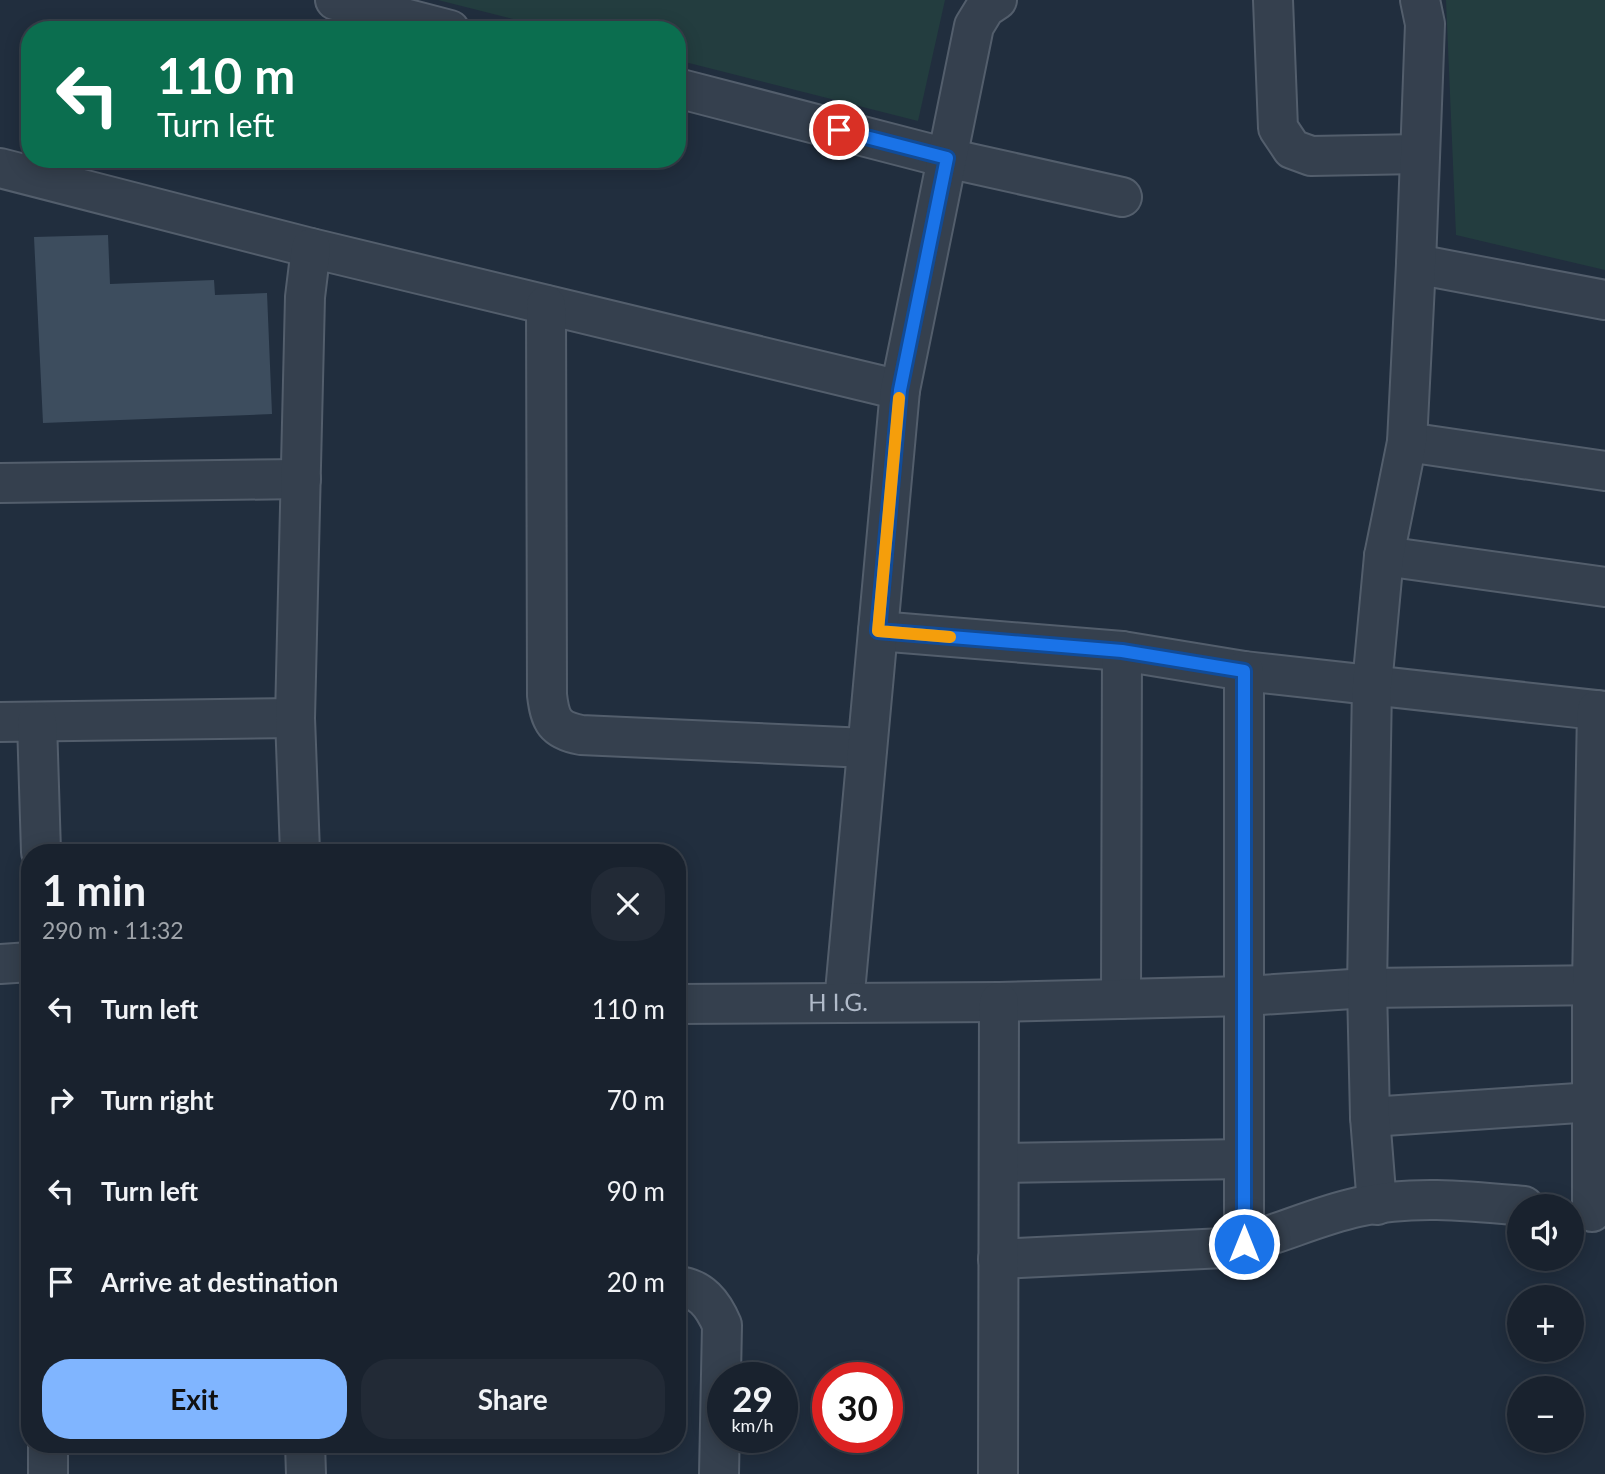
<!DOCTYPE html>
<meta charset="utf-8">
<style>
body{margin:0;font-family:Lato,sans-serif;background:#222a36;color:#f1f3f6;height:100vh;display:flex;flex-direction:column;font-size:26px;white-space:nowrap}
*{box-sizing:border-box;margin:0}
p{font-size:23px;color:#9fa4aa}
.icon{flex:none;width:38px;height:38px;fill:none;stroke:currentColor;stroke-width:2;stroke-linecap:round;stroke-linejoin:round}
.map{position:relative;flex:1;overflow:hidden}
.details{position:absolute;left:21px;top:844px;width:665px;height:609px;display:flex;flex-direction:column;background:#19222e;border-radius:28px;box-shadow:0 4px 18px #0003,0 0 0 2px #373f4a}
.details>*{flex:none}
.guide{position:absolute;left:21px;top:21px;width:665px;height:147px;border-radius:28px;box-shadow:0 4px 18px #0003,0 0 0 2px #373f4a;background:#0b6e4f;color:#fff;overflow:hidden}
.fabs{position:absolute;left:1507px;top:1194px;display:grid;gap:14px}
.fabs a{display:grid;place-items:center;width:77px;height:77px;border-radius:50%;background:#19222e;box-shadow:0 4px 18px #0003,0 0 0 2px #373f4a;font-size:35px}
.speed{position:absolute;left:707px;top:1362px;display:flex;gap:14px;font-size:35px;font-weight:700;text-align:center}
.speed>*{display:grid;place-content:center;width:91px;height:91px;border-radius:50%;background:#19222e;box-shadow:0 4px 18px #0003,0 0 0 2px #373f4a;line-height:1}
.speed small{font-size:18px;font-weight:400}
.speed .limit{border:10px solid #d22;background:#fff;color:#111}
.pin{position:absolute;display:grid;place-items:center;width:60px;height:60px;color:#fff;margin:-30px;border:4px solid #fff;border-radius:50%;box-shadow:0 2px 7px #0007}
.me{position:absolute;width:77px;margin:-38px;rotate:0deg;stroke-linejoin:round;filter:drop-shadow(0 0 5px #0008)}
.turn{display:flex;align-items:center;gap:24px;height:147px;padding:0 21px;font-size:32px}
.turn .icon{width:91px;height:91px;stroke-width:2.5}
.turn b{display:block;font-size:49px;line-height:60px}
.round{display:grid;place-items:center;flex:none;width:74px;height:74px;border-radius:28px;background:#222a36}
.headline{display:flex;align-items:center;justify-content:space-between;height:119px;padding:0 21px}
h1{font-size:42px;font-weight:700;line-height:52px}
.primary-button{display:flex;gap:14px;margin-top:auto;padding:14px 21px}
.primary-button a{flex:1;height:80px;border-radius:28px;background:#80b5ff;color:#111;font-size:28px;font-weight:700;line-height:80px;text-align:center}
.primary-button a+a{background:#222a36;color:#f1f3f6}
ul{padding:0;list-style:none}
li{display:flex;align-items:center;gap:21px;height:91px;padding:0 21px}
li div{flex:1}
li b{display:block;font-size:26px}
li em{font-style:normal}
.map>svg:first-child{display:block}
</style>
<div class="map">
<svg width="1605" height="1474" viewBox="0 0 1605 1474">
<rect width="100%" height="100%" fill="#212e3e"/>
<g fill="#233d3f">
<path d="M438,0H945L918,121L677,60V30H557Z"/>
<path d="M1446,0H1605V270L1456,235Z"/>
</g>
<path fill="#3d4d5e" d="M108,235L110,284L214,280L215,295L267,293L272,414L43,423L34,237Z"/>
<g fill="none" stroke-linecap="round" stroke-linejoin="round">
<defs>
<g id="street">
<path d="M335,0L450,30"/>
<path d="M1273,0L1278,128L1292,149L1311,156L1420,154"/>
<path d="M677,88L947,158L1122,197"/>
<path d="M0,168L311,248L900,390"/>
<path d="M1416,264L1605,300"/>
<path d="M546,305L547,695C550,721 555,730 581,735L867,748"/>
<path d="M1407,442L1605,471"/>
<path d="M0,483L301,479"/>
<path d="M1384,556L1605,587"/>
<path d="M878,631L1122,651L1244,671L1605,711"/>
<path d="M0,722L295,718"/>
<path d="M37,722L41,852"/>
<path d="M300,852L295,718L305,297L311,248"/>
<path d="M0,964L30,962"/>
<path d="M1121,999L1122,651"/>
<path d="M844,1003L900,390L974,26L985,8L997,0"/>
<path id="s1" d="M677,1004L999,1002L1245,996L1367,988L1605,985"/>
<path d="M1370,1117L1593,1102"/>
<path d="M999,1163L1244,1159"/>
<path d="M1377,1205L1370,1117L1367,988L1372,685L1384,556L1407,442L1416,264L1425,24L1420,0"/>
<path d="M1592,1212V985L1597,710"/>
<path d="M1244,1244V671"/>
<path d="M998,1259L1224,1248C1270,1239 1312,1217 1358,1207C1413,1195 1469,1201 1524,1206"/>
<path d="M677,1286C701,1288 713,1304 722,1325L719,1474"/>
<path d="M48,1444V1474"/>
<path d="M305,1444L306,1474"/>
<path d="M998,1474L999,1002"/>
</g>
</defs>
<use href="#street" stroke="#535e6c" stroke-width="42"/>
<use href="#street" stroke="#35404e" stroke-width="38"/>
</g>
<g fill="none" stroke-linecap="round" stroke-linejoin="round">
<defs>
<path id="route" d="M839,130L947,158L900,390L878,631L1122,651L1244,671V1244"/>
</defs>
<use href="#route" stroke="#114b97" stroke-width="18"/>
<use href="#route" stroke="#1a73e8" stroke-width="12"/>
<path stroke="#f59e0b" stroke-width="12" d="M899,398L878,631L950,637"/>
</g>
<g text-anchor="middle" stroke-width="5" stroke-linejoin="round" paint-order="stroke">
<g font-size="24" fill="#b1bbca" stroke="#1a2533">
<text dy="8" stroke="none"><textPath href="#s1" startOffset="161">H I.G.</textPath></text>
</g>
</g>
</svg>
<div class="fabs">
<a><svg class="icon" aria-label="sound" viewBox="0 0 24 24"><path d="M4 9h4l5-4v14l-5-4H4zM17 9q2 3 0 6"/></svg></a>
<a>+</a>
<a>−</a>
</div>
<div class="speed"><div>29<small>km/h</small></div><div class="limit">30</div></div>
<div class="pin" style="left:839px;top:130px;background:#d93025"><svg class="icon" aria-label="arrive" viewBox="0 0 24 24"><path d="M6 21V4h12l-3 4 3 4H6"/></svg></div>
<svg class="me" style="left:1244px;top:1244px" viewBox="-20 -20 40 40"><circle r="17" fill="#1a73e8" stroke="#fff" stroke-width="3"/><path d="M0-11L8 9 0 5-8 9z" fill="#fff"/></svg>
<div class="guide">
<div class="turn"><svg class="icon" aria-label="left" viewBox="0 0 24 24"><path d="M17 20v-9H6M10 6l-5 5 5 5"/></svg><div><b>110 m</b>Turn left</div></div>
</div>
<section class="details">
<div class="headline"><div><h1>1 min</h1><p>290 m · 11:32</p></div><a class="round"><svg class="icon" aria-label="close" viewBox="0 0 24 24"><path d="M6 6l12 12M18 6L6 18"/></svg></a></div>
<ul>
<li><svg class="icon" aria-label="left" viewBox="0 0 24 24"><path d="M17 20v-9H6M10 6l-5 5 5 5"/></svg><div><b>Turn left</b></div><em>110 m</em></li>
<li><svg class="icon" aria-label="right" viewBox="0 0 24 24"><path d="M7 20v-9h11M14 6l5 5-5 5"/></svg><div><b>Turn right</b></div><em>70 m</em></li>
<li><svg class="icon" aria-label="left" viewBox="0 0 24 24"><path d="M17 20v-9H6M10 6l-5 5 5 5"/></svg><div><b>Turn left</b></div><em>90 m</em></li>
<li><svg class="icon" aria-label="arrive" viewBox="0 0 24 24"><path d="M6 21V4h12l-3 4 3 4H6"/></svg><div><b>Arrive at destination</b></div><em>20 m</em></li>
</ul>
<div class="primary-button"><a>Exit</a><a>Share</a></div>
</section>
</div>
